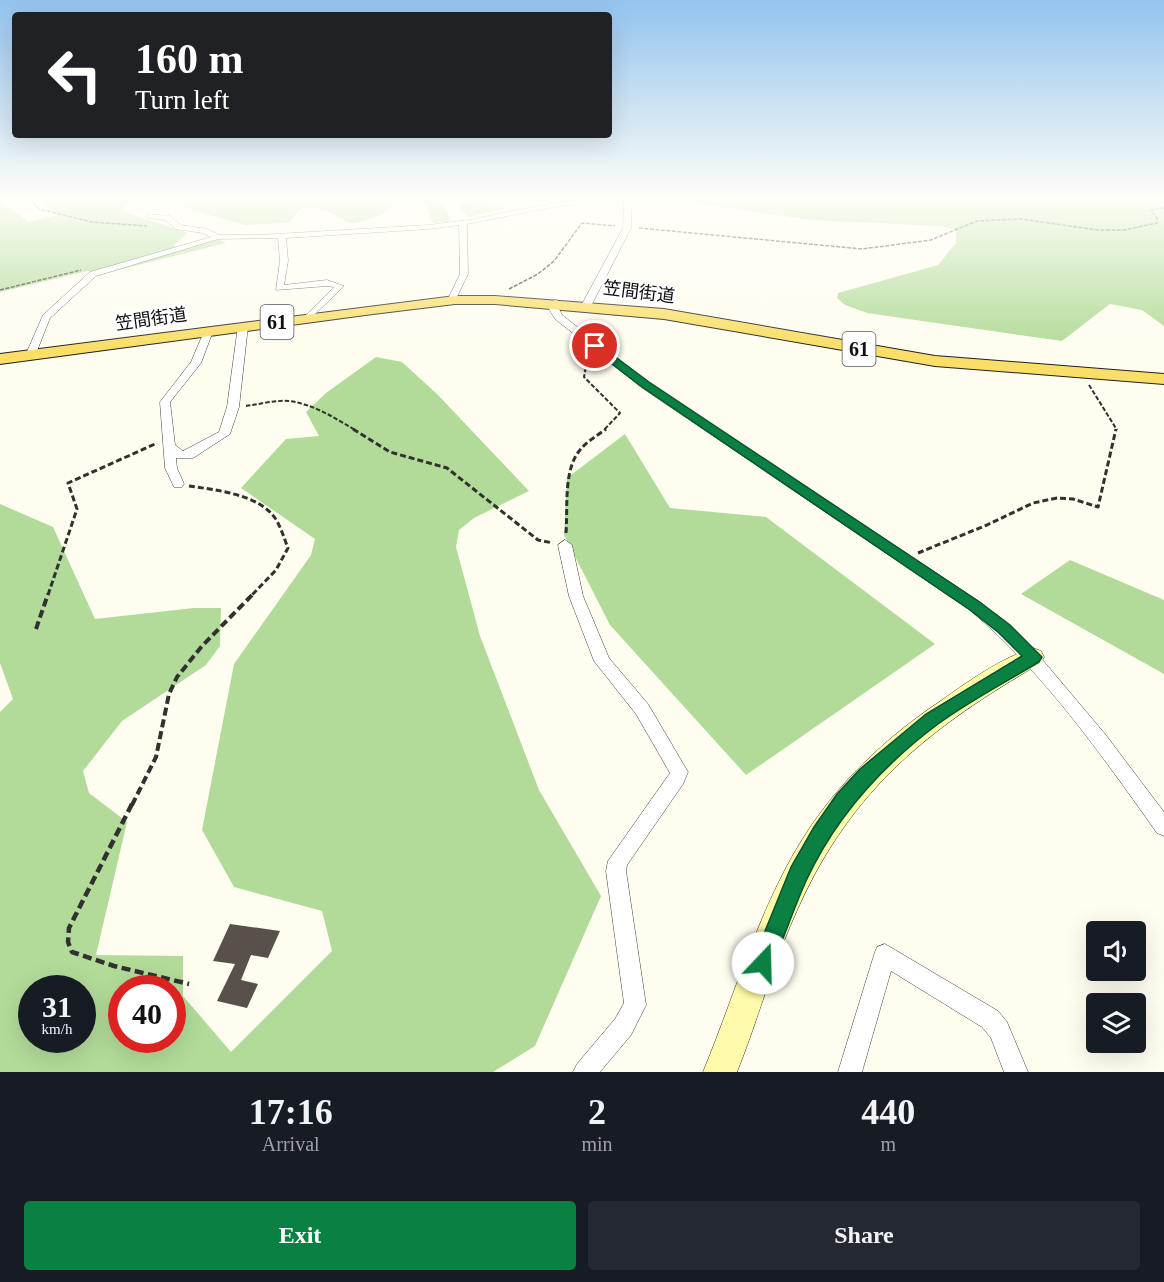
<!DOCTYPE html>
<meta charset="utf-8">
<style>
body{margin:0;font-family:"Times New Roman","Noto Sans JP",serif;background:#242831;color:#f1f3f6;height:100vh;display:flex;flex-direction:column;font-size:22px;white-space:nowrap}
*{box-sizing:border-box;margin:0}
p{font-size:20px;color:#9ea1a6}
.icon{flex:none;width:33px;height:33px;fill:none;stroke:currentColor;stroke-width:2;stroke-linecap:round;stroke-linejoin:round}
.map{position:relative;height:1072px;overflow:hidden}
.drawer{display:flex;flex-direction:column;background:#171b24;flex:1}
.drawer>*{flex:none}
.hud{position:absolute;left:12px;top:12px;width:600px;height:126px;border-radius:6px;box-shadow:0 6px 24px #0002;background:#202124;color:#fff;overflow:hidden}
.fabs{position:absolute;left:1086px;top:921px;display:grid;gap:12px}
.fabs a{display:grid;place-items:center;width:60px;height:60px;border-radius:6px;background:#171b24;box-shadow:0 6px 24px #0002;font-size:30px}
.speed{position:absolute;left:18px;top:975px;display:flex;gap:12px;font-size:30px;font-weight:700;text-align:center}
.speed>*{display:grid;place-content:center;width:78px;height:78px;border-radius:50%;background:#171b24;box-shadow:0 6px 24px #0002;line-height:1}
.speed small{font-size:15px;font-weight:400}
.speed .limit{border:9px solid #d22;background:#fff;color:#111}
.pin{position:absolute;display:grid;place-items:center;width:51px;height:51px;color:#fff;margin:-26px;border:3px solid #fff;border-radius:50%;box-shadow:0 2px 6px #0007}
.me{position:absolute;width:66px;margin:-33px;rotate:21deg;stroke-linejoin:round;filter:drop-shadow(0 0 4px #0008)}
.turn{display:flex;align-items:center;gap:21px;height:126px;padding:0 24px;font-size:27px}
.turn .icon{width:78px;height:78px;stroke-width:2.5}
.turn b{display:block;font-size:42px;line-height:51px}
.eta{display:flex;justify-content:space-evenly;align-items:center;height:102px;text-align:center}
.eta b{font-size:36px;font-weight:800;line-height:42px}
.action{display:flex;gap:12px;margin-top:auto;padding:12px 24px}
.action a{flex:1;height:69px;border-radius:6px;background:#0b8043;color:#fff;font-size:24px;font-weight:800;line-height:69px;text-align:center}
.action a+a{background:#242831;color:#f1f3f6}
.map>svg:first-child{display:block}
</style>
<div class="map">
<svg width="1164" height="1072" viewBox="0 0 1164 1072">
<rect width="100%" height="100%" fill="#fffdf0"/>
<g fill="#b2db99" fill-rule="evenodd">
<path d="M38,199H137L120,210C142,219 165,224 187,233L174,245L175,248L217,239L226,243L106,273L88,271L0,292V200L28,222L58,215Z"/>
<path d="M178,199H390L393,208L378,216L356,223H349L326,210L303,207L288,223L245,225L188,209Z"/>
<path d="M416,199H440L452,221L433,223L426,204Z"/>
<path d="M476,199H486L485,202L511,207L469,217L459,206Z"/>
<path d="M669,199H1164V326L1142,310L1110,304L1062,341L867,313L845,305L837,298L838,293L938,265L956,243V230L941,226L810,220Z"/>
<path d="M376,357L402,362L438,395L529,491L474,518L459,530L456,547L480,636L539,790L601,896L535,1046L493,1072H0V712L13,699L0,663V504L53,527L95,619L194,608H221L220,646L206,665L122,721L83,771L89,793L127,822L96,955L183,956V996L231,1052L332,951L322,911L234,887L202,830L234,664L311,555L315,539L241,488L286,439L319,436L306,412L326,393ZM32,988H82V1040H32ZM172,988V1040H122V988Z"/>
<path d="M625,434L670,508L766,517L935,644L746,775L610,625L564,535L567,478Z"/>
<path d="M1070,560L1164,600V674L1021,594Z"/>
</g>
<path fill="#58514b" d="M230,924L280,931L268,958L251,955L241,980L258,984L247,1008L217,1001L235,964L213,961Z"/>
<g fill="none" stroke-linecap="round" stroke-linejoin="round">
<defs>
<g id="street">
<path d="M587,199H615L553,207L467,224L468,274L454,303L447,301L460,274L459,225L429,229L286,238L288,261L284,285L327,280L344,286L309,320L306,319V315L334,287L327,286L276,290L280,261L278,238L218,239L96,276L50,318L35,356L31,357L26,354L43,315L90,272L211,237L203,233L176,229L165,220L148,218V214L170,216L181,225L208,229L219,235H259L429,225L468,220L553,203Z"/>
<path d="M624,199H632L631,228L591,306L583,308L581,306L623,228Z"/>
<path d="M556,300L561,303L559,309L562,315L649,383L980,602L1035,651L1105,734L1164,812V836L1157,833C1100,753 1045,674 970,610L641,387L555,319L549,309L553,301Z"/>
<path d="M243,323L248,326L239,407L230,434L193,458H176L177,468L184,484L182,487H174L165,468L160,402L191,362L205,329H211L213,331L201,363L170,402L175,445L183,451L219,432L227,407L238,326Z"/>
<path d="M565,540L572,545L583,596L609,658L648,704L688,772L683,784L627,865L626,871L646,1005L631,1035L600,1072H573L577,1064L615,1019L624,1003L606,871L608,861L670,773L636,714L594,661L569,596L558,545Z"/>
<path d="M885,944L998,1011L1007,1022L1028,1072H1004L991,1038L982,1027L891,971L862,1072H838L874,955L877,947Z"/>
</g>
<path id="secondary" d="M1033,648L1041,651L1044,657L1041,663C931,727 853,787 799,906C774,959 759,1017 737,1072H703C737,990 761,900 811,826C846,775 891,734 942,700C969,681 1001,658 1033,648Z"/>
<path id="primary" d="M455,296H495L664,309L935,356L1164,374V384L935,366L664,319L495,304H455L373,314L0,364V354Z"/>
</defs>
<use href="#street" stroke="#424242" stroke-width="1"/>
<use href="#secondary" stroke="#313131" stroke-width="1"/>
<use href="#primary" stroke="#202020" stroke-width="2"/>
<g stroke="#313131" stroke-width="1.5" stroke-dasharray="4 1.5" stroke-linecap="butt">
<path d="M29,199L39,209L92,222L147,226"/>
<path d="M639,228L862,249L931,240L977,221L1020,219L1099,230H1124L1157,223V218L1151,210L1164,208"/>
<path d="M509,289L538,274L554,261L582,223L615,226"/>
<path d="M0,290L81,270"/>
</g>
<g stroke="#313131" stroke-width="2" stroke-dasharray="4.5 2" stroke-linecap="butt">
<path d="M588,355L584,377L620,413L604,430"/>
<path d="M1089,385L1117,430"/>
<path d="M246,406C260,404 276,400 289,401C313,404 335,418 355,430"/>
</g>
<g stroke="#313131" stroke-width="3" stroke-dasharray="6 3" stroke-linecap="butt">
<path d="M353,429L390,452L447,468L538,540L553,543"/>
<path d="M189,486C216,490 258,494 275,518C281,527 284,538 288,548L276,570L252,595"/>
<path d="M566,533C568,508 563,470 580,450C587,441 597,436 606,429"/>
<path d="M918,553L987,525L1033,503L1057,498L1073,499L1098,507L1116,429"/>
<path d="M48,595L77,509L68,483L155,444"/>
</g>
<g stroke="#313131" stroke-width="4" stroke-dasharray="8 4" stroke-linecap="butt">
<path d="M36,629L48,594"/>
<path d="M132,805L156,757L169,694L177,677L202,646L253,594"/>
</g>
<path stroke="#313131" stroke-width="4.5" stroke-dasharray="9 4.5" stroke-linecap="butt" d="M132,804L69,928L68,942L72,952L114,966L189,984"/>
<use href="#street" fill="#fff" fill-rule="evenodd"/>
<use href="#secondary" fill="#fffbab" fill-rule="evenodd"/>
<use href="#primary" fill="#f9de67" fill-rule="evenodd"/>
</g>
<linearGradient id="sky" x2="0" y2="1"><stop stop-color="#93c3ee"/><stop offset="0.57" stop-color="#fffef8"/><stop offset="1" stop-color="#fffef8" stop-opacity="0"/></linearGradient>
<rect width="1164" height="349" fill="url(#sky)"/>
<path fill="#0b8043" stroke="#07532c" stroke-width="1.5" d="M591,344H598L649,382L981,603L1010,625L1042,657L1039,662C1006,682 969,701 938,724C882,766 835,818 806,881C793,910 783,941 770,970L763,974L755,970L752,963L791,867L814,827L837,794L860,769L926,714L1022,656L999,633L970,610L642,387L591,348Z"/>
<g text-anchor="middle" stroke-width="6" stroke-linejoin="round" paint-order="stroke">
<g font-size="18" fill="#0f0f0f" stroke="#fff">
<text transform="translate(639 292) rotate(7)" y="6">笠間街道</text>
<text transform="translate(151 319) rotate(-8)" y="6">笠間街道</text>
</g>
<g fill="#fff" stroke="#575757" stroke-width="1.5">
<rect x="260.5" y="305" width="33" height="34" rx="4.5"/>
<rect x="842.5" y="332" width="33" height="34" rx="4.5"/>
</g>
<g font-size="20" font-weight="bold" fill="#0f0f0f">
<text x="277" y="329">61</text>
<text x="859" y="356">61</text>
</g>
</g>
</svg>
<div class="fabs">
<a><svg class="icon" aria-label="sound" viewBox="0 0 24 24"><path d="M4 9h4l5-4v14l-5-4H4zM17 9q2 3 0 6"/></svg></a>
<a><svg class="icon" aria-label="layers" viewBox="0 0 24 24"><path d="M12 4l9 5-9 5-9-5zM3 14l9 5 9-5"/></svg></a>
</div>
<div class="speed"><div>31<small>km/h</small></div><div class="limit">40</div></div>
<div class="pin" style="left:595px;top:346px;background:#d93025"><svg class="icon" aria-label="arrive" viewBox="0 0 24 24"><path d="M6 21V4h12l-3 4 3 4H6"/></svg></div>
<svg class="me" style="left:763px;top:963px" viewBox="-20 -20 40 40"><circle r="19" fill="#fff"/><path d="M0-13L10 11 0 6-10 11z" fill="#0b8043"/></svg>
<div class="hud">
<div class="turn"><svg class="icon" aria-label="left" viewBox="0 0 24 24"><path d="M17 20v-9H6M10 6l-5 5 5 5"/></svg><div><b>160 m</b>Turn left</div></div>
</div>
</div>
<section class="drawer">
<div class="eta">
<div><b>17:16</b><p>Arrival</p></div>
<div><b>2</b><p>min</p></div>
<div><b>440</b><p>m</p></div>
</div>
<div class="action"><a>Exit</a><a>Share</a></div>
</section>
